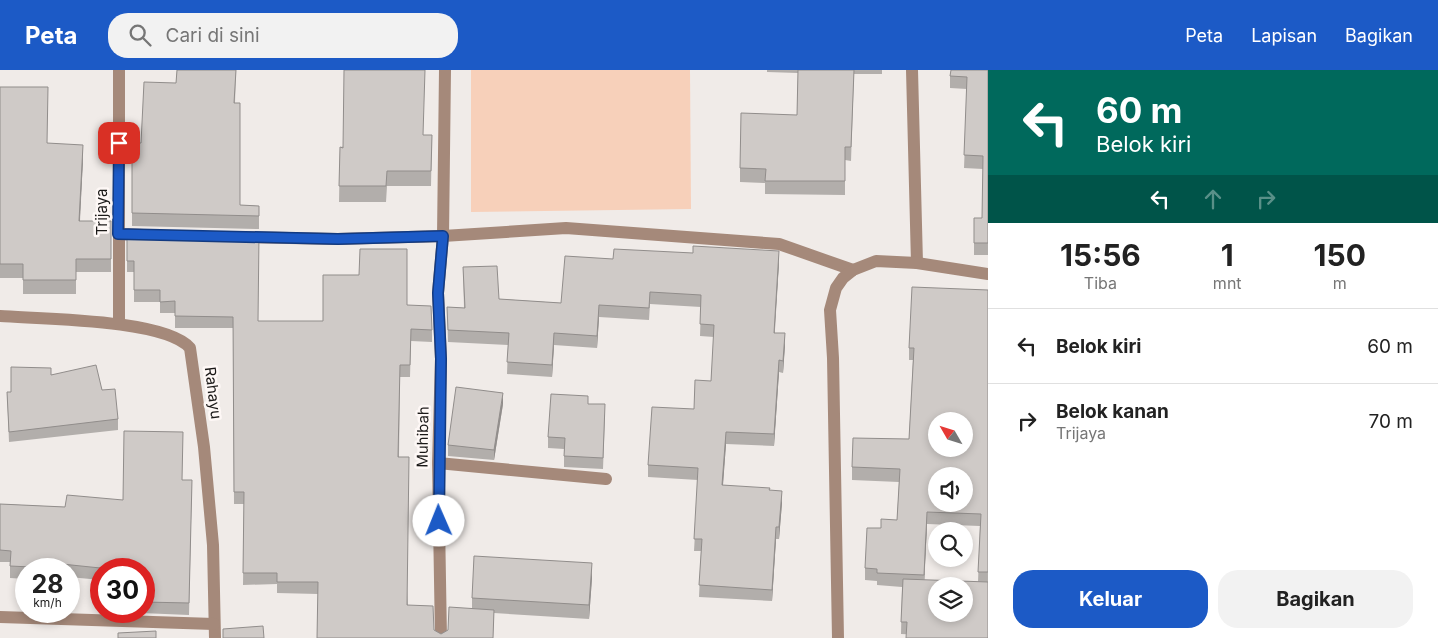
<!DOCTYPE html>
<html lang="id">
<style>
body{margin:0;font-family:Inter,sans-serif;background:#f2f2f2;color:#222;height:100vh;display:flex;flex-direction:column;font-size:19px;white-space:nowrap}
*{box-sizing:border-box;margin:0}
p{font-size:16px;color:#767676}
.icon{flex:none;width:28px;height:28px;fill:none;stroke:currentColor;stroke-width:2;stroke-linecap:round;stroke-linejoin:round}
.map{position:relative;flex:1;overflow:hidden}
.sheet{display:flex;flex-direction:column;background:#fff;width:450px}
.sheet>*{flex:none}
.guide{background:#00695c;color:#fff;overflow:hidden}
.needle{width:32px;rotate:309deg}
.tools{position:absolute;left:928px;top:342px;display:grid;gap:10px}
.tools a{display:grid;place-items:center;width:45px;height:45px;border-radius:50%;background:#fff;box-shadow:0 2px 8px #0003;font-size:25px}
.speed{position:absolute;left:15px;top:488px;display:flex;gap:10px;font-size:25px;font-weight:700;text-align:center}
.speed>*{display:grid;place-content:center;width:65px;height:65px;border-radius:50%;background:#fff;box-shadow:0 2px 8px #0003;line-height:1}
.speed small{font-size:12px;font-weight:400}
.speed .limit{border:8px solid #d22;background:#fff;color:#111}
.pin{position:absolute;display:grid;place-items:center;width:42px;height:42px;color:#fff;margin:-21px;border-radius:10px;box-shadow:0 2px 8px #0006}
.me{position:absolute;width:55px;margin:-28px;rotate:359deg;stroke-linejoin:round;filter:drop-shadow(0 0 4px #0008)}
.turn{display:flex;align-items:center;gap:18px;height:105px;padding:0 25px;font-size:22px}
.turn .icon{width:65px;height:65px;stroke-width:2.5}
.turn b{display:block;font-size:35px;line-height:42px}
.lanes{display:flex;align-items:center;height:48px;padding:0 25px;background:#0003;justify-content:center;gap:25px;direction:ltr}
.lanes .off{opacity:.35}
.eta{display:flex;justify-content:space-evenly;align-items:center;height:85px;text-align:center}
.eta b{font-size:30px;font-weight:700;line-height:35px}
.action{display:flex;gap:10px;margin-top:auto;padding:10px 25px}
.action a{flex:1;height:58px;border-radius:20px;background:#1c5ac6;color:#fff;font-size:20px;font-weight:700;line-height:58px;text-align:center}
.action a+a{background:#f2f2f2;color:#222}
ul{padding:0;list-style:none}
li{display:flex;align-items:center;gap:15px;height:75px;padding:0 25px;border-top:1px solid #e0e0e0}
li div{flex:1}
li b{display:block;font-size:19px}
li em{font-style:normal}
header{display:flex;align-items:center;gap:30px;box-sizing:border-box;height:70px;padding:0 25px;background:#1c5ac6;color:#fff}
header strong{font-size:24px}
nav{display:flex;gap:28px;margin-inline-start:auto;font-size:18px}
.search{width:350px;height:45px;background:#f2f2f2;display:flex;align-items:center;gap:12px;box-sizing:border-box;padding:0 18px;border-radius:20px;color:#767676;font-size:19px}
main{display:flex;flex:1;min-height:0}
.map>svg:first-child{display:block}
</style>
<header>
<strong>Peta</strong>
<div class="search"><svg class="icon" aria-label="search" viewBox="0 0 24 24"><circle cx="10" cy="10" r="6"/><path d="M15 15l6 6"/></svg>Cari di sini</div>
<nav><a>Peta</a><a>Lapisan</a><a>Bagikan</a></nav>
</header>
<main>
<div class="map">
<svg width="988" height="568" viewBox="0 0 988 568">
<rect width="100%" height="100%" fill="#f0ebe8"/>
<path fill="#f7d0ba" d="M471,0H690L691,139L471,142Z"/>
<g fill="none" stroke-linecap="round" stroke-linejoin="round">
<g stroke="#a5897a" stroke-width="12">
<path d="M119,0V254"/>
<path d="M912,0L917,193"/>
<path d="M119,164L143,165"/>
<path d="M243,167L337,169L443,166L566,158L779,174L853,200"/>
<path d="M0,246C41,249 165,249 190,278L204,377L213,475L215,568"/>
<path d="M438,393L606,409"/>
<path d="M0,547L214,554"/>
<path d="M441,568L438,393L441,289L438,223L443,166L445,0"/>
<path d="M838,568L833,288L830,240L836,218L843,208L853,200L876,191L917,193L988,204"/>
</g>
</g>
<g fill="#b2aeab" fill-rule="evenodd">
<path d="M177,0H236L235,33L240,135L259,136V159L132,156V73H141L176,13Z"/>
<path d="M767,0H882V4H854L851,91L845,90V125L765,124V113L740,112V98L797,45L798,3L767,2Z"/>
<path d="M988,0V185H974V173L982,148L983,99L964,98L967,19L950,18V6Z"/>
<path d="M0,17L47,73L83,89L80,151H111V202H76V224H23V208H0Z"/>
<path d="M424,65H432L431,116H387L386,132H339L340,77Z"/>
<path d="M127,161L258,251H323L407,235L432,260V272L411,271L410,307H400L399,387L408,535L434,560L441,564L448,560L472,539V528L592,508L589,549L494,543L493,568H317L318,524L277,523V514L243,515L244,434H234L233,258H175V243H160V232H134V202H127Z"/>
<path d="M613,189L779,193L774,263L785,275L783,303L779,302L774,376L726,374L723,415L770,420L782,433L779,469H776L772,531L699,527L701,481H694L698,410L648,407V395L694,339L711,311L714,267L700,266L701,237L650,234L649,250L599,247L597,278L554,275L552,307L507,304L508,275L448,272L447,237L464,238L463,197L499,229L561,233Z"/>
<path d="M988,220V568L901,564L902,517L877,515V511L865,510V498L881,458L897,450L899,412L852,410V397L909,369L913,290H909V278ZM927,454L980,456L978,512L924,510Z"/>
<path d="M51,305L102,320L118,349V360L9,372L7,322H11Z"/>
<path d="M503,334L494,390L448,386V375Z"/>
<path d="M588,334L605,345L603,399L564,397V379L548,378V367Z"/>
<path d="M182,410H192L189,545L141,543V541H144V499H101V510L69,507V499H26V509L10,508V492H0V434L65,437L123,430Z"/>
</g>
<g fill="#918d8b">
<path d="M83,75V89L79,165V151Z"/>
<path d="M779,181V193L774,275V263Z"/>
<path d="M599,235V247L597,278V266Z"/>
<path d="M554,263V275L552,307V295Z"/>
<path d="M785,263V275L783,303V291Z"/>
<path d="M779,290V302L774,376V364Z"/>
<path d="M503,323V334L494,390V380Z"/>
<path d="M726,362V374L722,427V415Z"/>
<path d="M782,421V433L779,469V457Z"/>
<path d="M927,442V454L924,518V505Z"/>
<path d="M776,457V469L772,531V520Z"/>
<path d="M592,493V508L589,549V535Z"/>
</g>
<g fill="#cfcac7" stroke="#918d8b" fill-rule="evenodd">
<path d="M177,0H236L234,33H240V135L259,136V146L132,143V73H141L144,12L176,13Z"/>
<path d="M344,0H425L423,65H432L431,101H387L386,116H339L340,77L343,78Z"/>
<path d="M798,0H854L851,77H845V111H765L766,99L740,98L741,43L797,45Z"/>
<path d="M951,0H988V173H974V148H982L983,86L964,85L967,7L950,6Z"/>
<path d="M0,17H48L47,73L83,75L79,151H111V189H76V210H23V194H0Z"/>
<path d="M127,161L259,164L258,251H323V205H359L360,179H407V235L431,236L432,260L411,259L410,295H400L398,387H409L407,535L433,536L434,560L441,564L448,560L449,537L494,540L493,568H317L318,512H277V503H243L244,422H234L233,247L175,246V231L160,232V220H134V191H127Z"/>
<path d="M693,176L779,181L774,263H785L783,291L779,290L774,364L726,362L722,415L770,418L769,420L782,421L779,457H776L772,520L699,515L702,469H694L698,398L648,395L652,337L694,339L695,310L711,311L714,255L700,254L701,225L650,222L649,238L599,235L597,266L554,263L552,295L507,292L509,263L448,260L447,237L465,238L463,197L497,196L499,229L561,233L565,186L613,189L614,179L693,183Z"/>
<path d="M912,217L988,220V502H978L981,444L927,442L924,505L877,503V499L865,498L867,458H881V449L897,450L900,399L852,397L853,368L909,369L914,278H909ZM936,351H964V379H936ZM936,406H964V434H936Z"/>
<path d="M96,295L102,320L115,319L118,349L9,362L7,322H11V297L51,298V305Z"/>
<path d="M456,317L503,323L494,380L448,375Z"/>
<path d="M551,324L588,326V334H605L603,388L564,386L565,368L548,367Z"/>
<path d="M124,361L183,362L182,410H192L189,533L144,532V499H110L52,493V498L10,496L11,481L0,480V434L65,437L67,425L123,430Z"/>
<path d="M474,486L592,493L589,535L472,528Z"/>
<path d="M903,509L988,512V568H906L907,552H901ZM936,516H964V544H936Z"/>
<path d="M263,556L264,568H223V559Z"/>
<path d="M156,561V568H118V563Z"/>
</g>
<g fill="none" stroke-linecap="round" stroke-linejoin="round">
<defs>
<path id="route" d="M119,73L118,164L338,169L443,166L438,223L441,289L439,451"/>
</defs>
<use href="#route" stroke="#123a81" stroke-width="12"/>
<use href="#route" stroke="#1c5ac6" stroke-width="9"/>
</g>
<g text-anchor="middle" stroke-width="5" stroke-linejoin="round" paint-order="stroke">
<g font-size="15" fill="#1a1817" stroke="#fef8f6">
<text transform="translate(102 142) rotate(-90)" y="5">Trijaya</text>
<text transform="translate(213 323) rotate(83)" y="5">Rahayu</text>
<text transform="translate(423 367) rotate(-89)" y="5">Muhibah</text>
</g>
</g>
</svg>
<div class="tools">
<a><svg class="needle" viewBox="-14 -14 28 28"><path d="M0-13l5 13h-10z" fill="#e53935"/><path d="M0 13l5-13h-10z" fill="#767676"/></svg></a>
<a><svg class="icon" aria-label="sound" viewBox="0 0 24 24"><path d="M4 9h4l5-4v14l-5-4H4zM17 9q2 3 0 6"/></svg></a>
<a><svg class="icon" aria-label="search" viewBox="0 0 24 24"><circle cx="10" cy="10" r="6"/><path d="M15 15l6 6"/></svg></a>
<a><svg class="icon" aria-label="layers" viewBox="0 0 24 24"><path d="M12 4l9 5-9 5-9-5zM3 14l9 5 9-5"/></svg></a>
</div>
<div class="speed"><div>28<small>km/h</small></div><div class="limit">30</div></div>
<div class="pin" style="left:119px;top:73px;background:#d93025"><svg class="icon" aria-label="arrive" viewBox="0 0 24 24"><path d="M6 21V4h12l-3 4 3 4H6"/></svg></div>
<svg class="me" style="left:439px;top:451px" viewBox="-20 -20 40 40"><circle r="19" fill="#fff"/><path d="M0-13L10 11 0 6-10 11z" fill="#1c5ac6"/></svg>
</div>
<section class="sheet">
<div class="guide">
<div class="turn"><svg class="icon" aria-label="left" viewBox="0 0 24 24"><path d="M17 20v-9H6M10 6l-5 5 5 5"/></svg><div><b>60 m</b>Belok kiri</div></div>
<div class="lanes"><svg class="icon" aria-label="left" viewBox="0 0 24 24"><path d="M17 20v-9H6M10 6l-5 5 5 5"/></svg><svg class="icon off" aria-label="ahead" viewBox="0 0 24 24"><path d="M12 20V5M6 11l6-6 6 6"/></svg><svg class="icon off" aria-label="right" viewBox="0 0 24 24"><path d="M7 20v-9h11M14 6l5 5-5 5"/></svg></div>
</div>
<div class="eta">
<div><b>15:56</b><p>Tiba</p></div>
<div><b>1</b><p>mnt</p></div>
<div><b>150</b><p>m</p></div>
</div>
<ul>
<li><svg class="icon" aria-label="left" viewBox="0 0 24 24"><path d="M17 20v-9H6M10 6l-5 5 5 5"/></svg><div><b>Belok kiri</b></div><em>60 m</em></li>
<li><svg class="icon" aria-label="right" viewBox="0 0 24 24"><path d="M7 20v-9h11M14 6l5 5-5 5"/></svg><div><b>Belok kanan</b><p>Trijaya</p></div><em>70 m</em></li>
</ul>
<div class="action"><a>Keluar</a><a>Bagikan</a></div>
</section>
</main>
